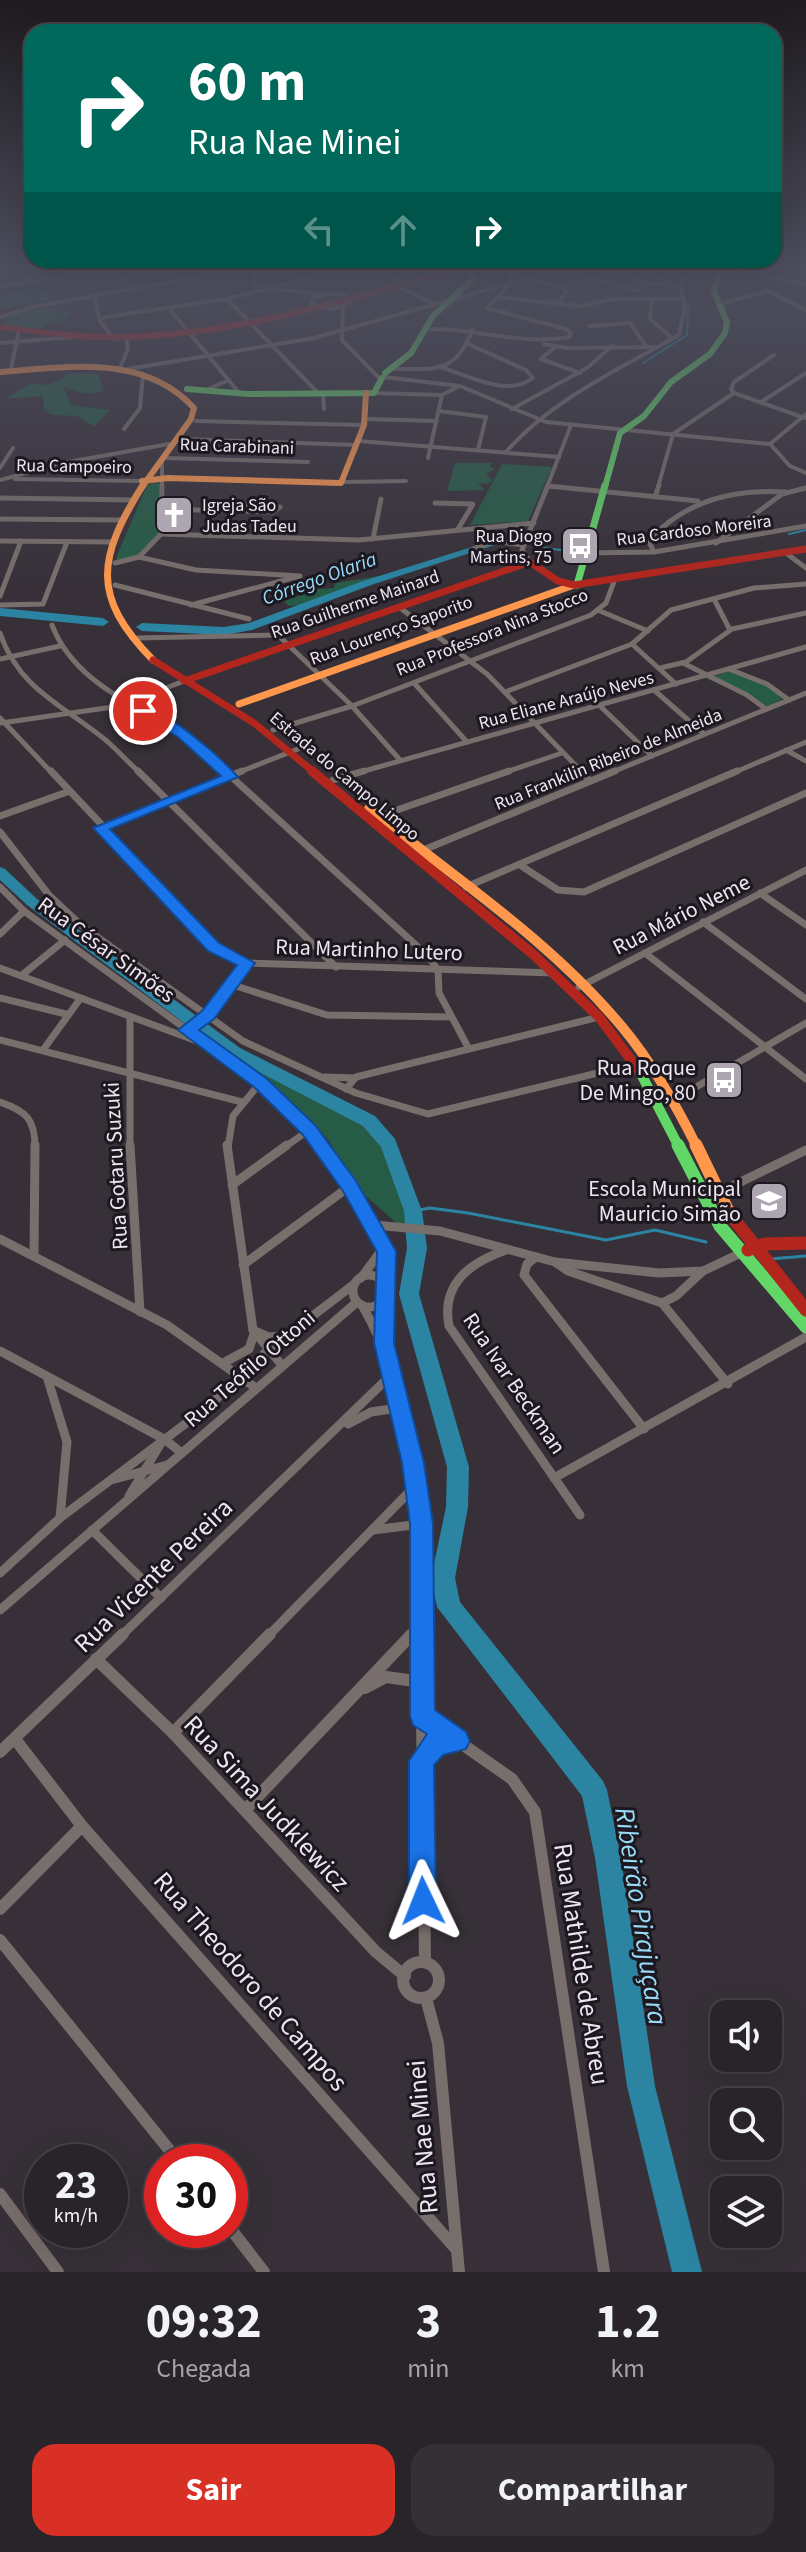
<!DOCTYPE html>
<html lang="pt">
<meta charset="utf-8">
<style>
body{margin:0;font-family:"Source Sans 3",sans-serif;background:#353036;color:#f1f3f6;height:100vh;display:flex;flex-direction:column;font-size:30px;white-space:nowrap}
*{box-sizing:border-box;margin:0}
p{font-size:26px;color:#a5a4a8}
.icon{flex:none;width:44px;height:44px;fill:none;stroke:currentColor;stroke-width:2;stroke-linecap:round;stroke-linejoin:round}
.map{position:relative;height:2272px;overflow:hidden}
.drawer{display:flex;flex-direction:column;background:#29242a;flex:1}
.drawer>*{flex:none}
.guide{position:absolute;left:24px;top:24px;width:758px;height:244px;border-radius:24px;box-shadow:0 8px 32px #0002,0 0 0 2px #454147;background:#00695c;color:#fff;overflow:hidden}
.buttons{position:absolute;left:710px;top:2000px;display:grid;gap:16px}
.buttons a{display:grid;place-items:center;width:72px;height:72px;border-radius:16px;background:#29242a;box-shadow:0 8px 32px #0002,0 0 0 2px #454147;font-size:40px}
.speed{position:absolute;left:24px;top:2144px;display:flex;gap:16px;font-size:40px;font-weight:700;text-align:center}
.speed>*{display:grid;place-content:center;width:104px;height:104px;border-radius:50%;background:#29242a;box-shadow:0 8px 32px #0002,0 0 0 2px #454147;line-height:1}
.speed small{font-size:20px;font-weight:400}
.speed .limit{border:12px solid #d22;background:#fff;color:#111}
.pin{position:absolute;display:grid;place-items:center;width:68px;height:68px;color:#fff;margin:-34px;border:4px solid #fff;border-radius:50%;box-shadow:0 2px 8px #0007}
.me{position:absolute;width:88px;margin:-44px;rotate:358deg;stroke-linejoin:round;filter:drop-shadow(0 0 6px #0008)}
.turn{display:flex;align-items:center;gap:28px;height:168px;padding:0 32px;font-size:36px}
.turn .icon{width:104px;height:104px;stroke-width:2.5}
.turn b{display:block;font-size:56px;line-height:68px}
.lanes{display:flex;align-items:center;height:76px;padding:0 32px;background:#0003;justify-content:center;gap:40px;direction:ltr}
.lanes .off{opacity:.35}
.eta{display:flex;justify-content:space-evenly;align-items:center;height:136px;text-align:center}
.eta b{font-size:48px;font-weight:700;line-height:56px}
.primary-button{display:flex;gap:16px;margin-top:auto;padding:16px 32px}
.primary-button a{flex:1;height:92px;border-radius:24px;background:#d93025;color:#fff;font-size:32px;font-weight:700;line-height:92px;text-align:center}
.primary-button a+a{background:#353036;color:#f1f3f6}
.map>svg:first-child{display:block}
</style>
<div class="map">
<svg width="806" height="2272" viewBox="0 0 806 2272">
<rect width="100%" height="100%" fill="#373038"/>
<g fill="#265c46">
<path d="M41,287L53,300L0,310V295Z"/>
<path d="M56,306L57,312H70V317L62,319L61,323L52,321L35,332L1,324L10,315Z"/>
<path d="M68,373L98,374L103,391C88,396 76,392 63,386L71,405L110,410L94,426L77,416L52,415L44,409L43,396L5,399L31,383C47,387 56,384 68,373Z"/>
<path d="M455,463H492L490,467L495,469L486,474L492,480L488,484L478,483L485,490L447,491Z"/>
<path d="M502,464L552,467L528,521L470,525Z"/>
<path d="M160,482V534L139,557L118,563L116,558L147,485Z"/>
<path d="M393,574L300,605L288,606L284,601L308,593L309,585L316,583L319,589L334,588L335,583Z"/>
<path d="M732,670L760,682L784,698L768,707L747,694L707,679Z"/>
<path d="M251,1067C291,1084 376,1116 394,1159C403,1180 406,1203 414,1224L402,1228L350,1182L330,1142L310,1119Z"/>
</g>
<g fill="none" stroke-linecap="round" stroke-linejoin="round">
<g stroke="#2a84a2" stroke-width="2">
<path d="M643,363L687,335L688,308"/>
<path d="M789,534L806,530"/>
<path d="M536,547L585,553"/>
</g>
<g stroke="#2a84a2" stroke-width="3">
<path d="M413,1211L430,1208L468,1213L606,1240L655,1230L706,1242"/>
<path d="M770,1259L806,1256"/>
</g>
<g fill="#2a84a2" fill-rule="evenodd">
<path d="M488,542L498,544L371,585L252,630L224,635L142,631L136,627L142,623L224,627L249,623L363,581Z"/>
<path d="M0,608L103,618L109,622L103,626L0,616Z"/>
<path d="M0,867L5,869L37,899L240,1048L375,1116L395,1139L422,1211L427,1248L419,1294L469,1467L468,1507L455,1578L460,1602L603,1781L607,1790L621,1858L655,2086L702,2272H672L627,2086L595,1858L582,1796L437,1607L431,1578L446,1507L447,1467L399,1294L407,1248L404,1211L381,1147L363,1126L228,1056L27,905L0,880Z"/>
</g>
<g stroke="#786e6c" stroke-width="4">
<path d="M166,266L186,279"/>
<path d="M367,266L404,283"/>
<path d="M607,266L646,283L680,286"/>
<path d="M635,266L667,282"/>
<path d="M683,266L719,273"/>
<path d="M794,266L806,268"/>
<path d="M27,267L15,270L32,282"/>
<path d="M727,268L806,284"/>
<path d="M113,271L136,289"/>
<path d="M514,274L568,289L558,304"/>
<path d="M577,274L638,290L646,283"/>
<path d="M0,275L16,271"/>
<path d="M395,285L434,304"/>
<path d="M0,286L138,266"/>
<path d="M326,294L344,295L352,301L333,309L311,304L313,298Z"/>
<path d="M94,297L100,321L114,339"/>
<path d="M497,297L580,306L614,299H683"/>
<path d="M227,299L318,393"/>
<path d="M652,299L650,319L672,338"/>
<path d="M719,304L768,291L806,310"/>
<path d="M168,307L240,394"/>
<path d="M343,307L342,340L378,377"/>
<path d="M0,317L33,307L257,266L253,280L257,286L320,295"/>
<path d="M99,318L227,299L357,266"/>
<path d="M590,326L630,323L646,346"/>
<path d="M424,329C473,327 520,346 569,337L571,333L566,329L487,308L511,283V266"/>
<path d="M0,343L72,337"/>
<path d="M544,344L567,348L657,347"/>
<path d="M555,347L541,359L580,373"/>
<path d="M440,367C468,375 506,398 533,378L526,370L466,343"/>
<path d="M120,368L128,349L126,338"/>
<path d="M11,369L19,330"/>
<path d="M128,369L314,338L511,283"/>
<path d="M391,369C436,368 454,376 473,329"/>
<path d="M383,377L460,386L546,422L770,444L806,414"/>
<path d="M206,390L229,380"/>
<path d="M323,393L324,409"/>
<path d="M374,393L442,395L459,386"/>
<path d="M734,393L805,418"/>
<path d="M734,393L731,389L734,382L774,355"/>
<path d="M761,402L806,373"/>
<path d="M512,409L587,368L612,346"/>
<path d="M439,411L486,417L478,450"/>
<path d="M366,419L437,421"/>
<path d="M196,421L364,425"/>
<path d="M124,429L140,408L143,374"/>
<path d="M673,434L734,393"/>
<path d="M181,439L357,445"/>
<path d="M359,441L559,457"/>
<path d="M770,444L790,466L806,473"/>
<path d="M506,452C551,400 619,369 679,335L685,307L680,283L698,266"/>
<path d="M165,458L308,462"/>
<path d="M428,458L442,395"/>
<path d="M0,468L13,448"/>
<path d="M15,479L142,481"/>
<path d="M0,480L68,462L169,444"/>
<path d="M342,482L406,481"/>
<path d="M548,486L553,487"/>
<path d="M162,487V460"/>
<path d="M547,487L571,425"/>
<path d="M658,487L673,434"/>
</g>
<g stroke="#786e6c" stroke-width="5">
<path d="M548,486L698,501"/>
<path d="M655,497L659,485"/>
<path d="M0,498L133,500"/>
<path d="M435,503L473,504L458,529"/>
<path d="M160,509L273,512L280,507L233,504"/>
<path d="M0,519L124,520"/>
<path d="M161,534L359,540L534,523"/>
<path d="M373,539L381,499"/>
<path d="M0,541L114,542"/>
<path d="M716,543L782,494L806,488"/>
<path d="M473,549L494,541L524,545"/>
<path d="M654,552L649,542L653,536C690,499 736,489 786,492"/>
<path d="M585,553L654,552L806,526"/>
<path d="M786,553L806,568"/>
<path d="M139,557L196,570L300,576L191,605"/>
<path d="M530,562L522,550L548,485"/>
<path d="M115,563L139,557L161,534L162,485"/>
<path d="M115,585L249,619"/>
<path d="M0,596L21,541"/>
<path d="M714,599L730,630"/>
<path d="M0,605L43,604L67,542"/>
<path d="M399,607L487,674L583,773"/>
<path d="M600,611L648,631"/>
<path d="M52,625C75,686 145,708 194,744C206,752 216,764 227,773"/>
<path d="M0,633C19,690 65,706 108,742C119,752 129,763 140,773"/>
<path d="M137,638L278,635L352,706L400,760"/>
<path d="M632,644L676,684"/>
<path d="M0,659L60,646"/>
<path d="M683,663L747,695L766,709"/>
<path d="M660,668L686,662L732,629L806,613"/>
<path d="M729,669L767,684L789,700"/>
<path d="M414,683L467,742"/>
<path d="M654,690L704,734"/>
<path d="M505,692L632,644L671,610L754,588L806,584"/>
<path d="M599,705L652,756"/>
<path d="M0,718L52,773"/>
<path d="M1,723L120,706L184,681"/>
<path d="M273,730L352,706L591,615L606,603L615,579"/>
<path d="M786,750L806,761"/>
<path d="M237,773L298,749"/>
<path d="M357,773L806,647"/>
<path d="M503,773L562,753"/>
<path d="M610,773L806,693"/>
<path d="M733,773L806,742"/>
</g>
<g stroke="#786e6c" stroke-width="7">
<path d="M51,771L223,953L247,963L553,973"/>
<path d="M138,771L336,967"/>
<path d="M225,771L428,956L438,970"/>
<path d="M581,771L590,781"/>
<path d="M333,780L364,771"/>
<path d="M0,816L67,792"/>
<path d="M377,817L509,771"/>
<path d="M100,828L242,771"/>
<path d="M0,832L49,895L82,926L243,1041L356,1093L428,1114L635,1064"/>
<path d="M421,851L615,771"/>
<path d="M520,865L558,890L584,892L806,793"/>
<path d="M0,887L24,911L260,1083L309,1130L321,1147"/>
<path d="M466,887L737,771"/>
<path d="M760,893L806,925"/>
<path d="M703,922L806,999"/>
<path d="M0,934L24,911"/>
<path d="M645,953L806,1079"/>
<path d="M0,968L194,1040"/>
<path d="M438,970L439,993L469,1049"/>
<path d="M22,975L65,940"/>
<path d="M233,985L327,1015L451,1017"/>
<path d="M579,987L806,870"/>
<path d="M0,998L66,1014"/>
<path d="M130,1018V1147"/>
<path d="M184,1033L208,1015L247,963"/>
<path d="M0,1040L242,1102"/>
<path d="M43,1050L80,999"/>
<path d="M325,1077L355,1078"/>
<path d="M346,1089L356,1077L599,1017"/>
<path d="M672,1101L806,1023"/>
<path d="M0,1102C26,1111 35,1119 35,1147"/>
<path d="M228,1147L233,1116L260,1083"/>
<path d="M285,1147L309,1130"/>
</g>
<g stroke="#786e6c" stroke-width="9">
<path d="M130,1145L140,1312"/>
<path d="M227,1145L253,1330L281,1364"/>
<path d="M319,1145L381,1236L388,1257L386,1288"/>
<path d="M232,1185L287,1145"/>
<path d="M718,1193L806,1150"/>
<path d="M374,1225L440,1231L555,1262L659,1273L703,1271L741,1253"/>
<path d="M0,1239L167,1325L256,1388"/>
<path d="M506,1250C469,1263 441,1284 449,1326L580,1515"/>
<path d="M34,1256L35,1145"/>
<path d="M536,1257L527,1264L524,1275L644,1429"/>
<path d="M555,1262L568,1271L662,1303L676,1296L703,1271"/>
<path d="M243,1265L350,1186"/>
<circle cx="369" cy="1291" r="16"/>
<path d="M361,1278L384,1247"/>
<path d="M662,1303L728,1384"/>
<path d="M362,1305C419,1404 421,1524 421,1636"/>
<path d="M253,1330L269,1337L283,1336"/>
<path d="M384,1342L385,1296"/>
<path d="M0,1351L164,1439L182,1453"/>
<path d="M225,1362L249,1349L254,1334"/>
<path d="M48,1380L67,1442L60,1518"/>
<path d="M348,1424L371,1412L398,1408"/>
<path d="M554,1478L806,1337"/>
<path d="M111,1480L167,1465"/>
<path d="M129,1496L161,1443"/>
<path d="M92,1530L161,1598"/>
<path d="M373,1530L421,1524"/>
<path d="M0,1573L60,1518L209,1406L268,1350L353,1285"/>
<path d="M0,1610L357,1302"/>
<path d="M121,1636L390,1376"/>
<path d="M268,1636L417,1484"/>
<path d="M410,1636L420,1625"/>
</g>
<g stroke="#786e6c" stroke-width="12">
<path d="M421,1634L425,1961"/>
<path d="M96,1659L173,1733L376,1952L405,1976"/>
<path d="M365,1688L386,1677L422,1682"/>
<path d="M422,1716L512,1779L535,1812L604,2272"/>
<path d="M173,1733L270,1634"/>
<path d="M15,1739L82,1826L457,2250"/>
<path d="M0,1752L123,1634"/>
<path d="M422,1760L436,1743L455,1740"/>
<path d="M245,1810L412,1634"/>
<path d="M0,1909L82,1826"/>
<path d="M0,1940L179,2162"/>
<circle cx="421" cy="1980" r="18"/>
<path d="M426,1998L438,2043L459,2272"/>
<path d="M0,2194L58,2272"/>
<path d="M230,2228L264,2272"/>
</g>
<g stroke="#63d668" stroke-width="6">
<path d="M385,373L411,353L433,316L473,279L471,266"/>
<path d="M187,389L248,394L374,393L382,378"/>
<path d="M605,487L620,433L644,416L671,382L710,354L725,333L727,322L714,292L719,273L734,266"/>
</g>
<path stroke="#63d668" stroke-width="7" d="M577,585L605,485"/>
<path stroke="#63d668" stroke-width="10" d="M640,1072L679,1147"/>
<path stroke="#63d668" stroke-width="13" d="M678,1145L720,1226L806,1327"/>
<g stroke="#ff974d" stroke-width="6">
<path d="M0,372C67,367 144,353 194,408L191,419L142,487"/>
<path d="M142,481L168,478L341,483L364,425L366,393"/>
</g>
<g stroke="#ff974d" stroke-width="7">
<path d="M143,485C98,557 90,596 153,660"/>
<path d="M239,704L574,585"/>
</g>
<path stroke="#ff974d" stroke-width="10" d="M369,809C455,878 552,942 623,1028C653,1064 676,1105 697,1147"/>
<path stroke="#ff974d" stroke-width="13" d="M696,1145L729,1213"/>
<path stroke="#b3261e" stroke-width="6" d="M0,327C40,332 80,338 121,337C239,335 354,298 466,266"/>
<g stroke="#b3261e" stroke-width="7">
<path d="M153,660L254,723L315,773"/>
<path d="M184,681L530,562L558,581L574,585L806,549"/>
</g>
<path stroke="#b3261e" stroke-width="10" d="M312,771L535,956L599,1017L640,1072"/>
<g stroke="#b3261e" stroke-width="13">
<path d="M729,1213L806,1310"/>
<path d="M748,1250L764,1244L806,1243"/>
</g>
</g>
<linearGradient id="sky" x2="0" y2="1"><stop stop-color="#1e1a1f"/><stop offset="0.46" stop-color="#4d4e5e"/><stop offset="1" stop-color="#4d4e5e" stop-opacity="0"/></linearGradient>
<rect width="806" height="584" fill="url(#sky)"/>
<path fill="#1a73e8" stroke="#114b97" stroke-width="2" d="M138,708C163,705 221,758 238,777L110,829L219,943L255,963L214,1019L199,1030L266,1078L315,1125L356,1181L396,1251L394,1343L424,1463L433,1524L435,1710L466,1732L470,1741L466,1749L443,1755L434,1765L436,1901L432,1911L423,1915L413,1911L409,1901V1761L427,1734L413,1725L410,1716V1524L402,1463L374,1343L377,1252L343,1191L303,1135L254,1087L178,1030L202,1011L237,965L208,951L93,828L221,776L178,737L138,714Z"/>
<defs>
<symbol id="church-square" viewBox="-11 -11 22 22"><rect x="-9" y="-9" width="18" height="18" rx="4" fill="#ada6b0" stroke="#1d181f"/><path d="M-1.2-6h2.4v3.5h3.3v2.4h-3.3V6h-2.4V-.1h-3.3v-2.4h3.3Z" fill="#fff"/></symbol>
<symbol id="bus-square" viewBox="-11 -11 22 22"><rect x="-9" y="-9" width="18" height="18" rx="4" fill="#ada6b0" stroke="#1d181f"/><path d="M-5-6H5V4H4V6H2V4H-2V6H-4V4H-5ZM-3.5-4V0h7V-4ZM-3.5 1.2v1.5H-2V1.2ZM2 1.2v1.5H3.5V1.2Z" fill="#fff"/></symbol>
<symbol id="school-square" viewBox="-11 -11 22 22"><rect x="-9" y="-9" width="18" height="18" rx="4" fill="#ada6b0" stroke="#1d181f"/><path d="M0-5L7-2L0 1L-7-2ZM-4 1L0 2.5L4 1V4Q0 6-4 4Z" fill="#fff"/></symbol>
</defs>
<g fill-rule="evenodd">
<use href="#church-square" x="152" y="493" width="44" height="44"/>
<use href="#bus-square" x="558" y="524" width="44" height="44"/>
<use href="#bus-square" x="702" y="1058" width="44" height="44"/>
<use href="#school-square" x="747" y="1179" width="44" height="44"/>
</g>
<g text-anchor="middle" stroke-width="6" stroke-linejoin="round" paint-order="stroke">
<g font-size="18" fill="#ede6f0" stroke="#1d181f">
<text transform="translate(237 446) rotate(2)" y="6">Rua Carabinani</text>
<text transform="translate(74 466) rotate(1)" y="6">Rua Campoeiro</text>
<text transform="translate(694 530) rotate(-7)" y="6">Rua Cardoso Moreira</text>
<text transform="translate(355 604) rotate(-19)" y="6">Rua Guilherme Mainard</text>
<text transform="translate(391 630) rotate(-20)" y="6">Rua Lourenço Saporito</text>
<text transform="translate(492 632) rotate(-22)" y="6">Rua Professora Nina Stocco</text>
<text transform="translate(566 700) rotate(-15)" y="6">Rua Eliane Araújo Neves</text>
<text transform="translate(608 759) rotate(-22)" y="6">Rua Frankilin Ribeiro de Almeida</text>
<text transform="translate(345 776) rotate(40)" y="6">Estrada do Campo Limpo</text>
</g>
<g font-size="18" fill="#ede6f0" stroke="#1d181f" text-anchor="start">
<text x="202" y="511">Igreja São<tspan x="202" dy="21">Judas Tadeu</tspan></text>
<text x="552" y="542" text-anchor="end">Rua Diogo<tspan x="552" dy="21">Martins, 75</tspan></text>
</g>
<g font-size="20" font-style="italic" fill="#97dbf7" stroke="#1d181f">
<text transform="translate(319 578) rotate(-20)" y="7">Córrego Olaria</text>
</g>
<g font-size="22" fill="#ede6f0" stroke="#1d181f">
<text transform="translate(681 914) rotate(-27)" y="8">Rua Mário Neme</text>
<text transform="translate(107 949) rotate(36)" y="8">Rua César Simões</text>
<text transform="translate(369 949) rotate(2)" y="8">Rua Martinho Lutero</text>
<text transform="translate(115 1166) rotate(-93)" y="8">Rua Gotaru Suzuki</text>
<text transform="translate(249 1368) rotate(-41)" y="8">Rua Teófilo Ottoni</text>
<text transform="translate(515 1383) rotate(56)" y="8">Rua Ivar Beckman</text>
</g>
<g font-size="22" fill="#ede6f0" stroke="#1d181f" text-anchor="end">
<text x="696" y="1075">Rua Roque<tspan x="696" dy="25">De Mingo, 80</tspan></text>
<text x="741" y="1196">Escola Municipal<tspan x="741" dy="25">Mauricio Simão</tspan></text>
</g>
<g font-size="26" fill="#ede6f0" stroke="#1d181f">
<text transform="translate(153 1575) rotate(-44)" y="9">Rua Vicente Pereira</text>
<text transform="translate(267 1803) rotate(47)" y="9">Rua Sima Judklewicz</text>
<text transform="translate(582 1964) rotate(81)" y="9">Rua Mathilde de Abreu</text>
<text transform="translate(251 1981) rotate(49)" y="9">Rua Theodoro de Campos</text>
<text transform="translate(422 2137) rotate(-95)" y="9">Rua Nae Minei</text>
</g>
<g font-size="28" font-style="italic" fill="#97dbf7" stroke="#1d181f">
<text transform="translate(642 1916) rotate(81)" y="10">Ribeirão Pirajuçara</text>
</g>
</g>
</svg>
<div class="buttons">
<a><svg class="icon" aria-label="sound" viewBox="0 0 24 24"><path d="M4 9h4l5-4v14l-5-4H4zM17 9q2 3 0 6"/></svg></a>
<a><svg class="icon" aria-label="search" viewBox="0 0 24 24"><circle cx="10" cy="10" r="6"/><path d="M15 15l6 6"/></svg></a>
<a><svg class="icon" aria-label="layers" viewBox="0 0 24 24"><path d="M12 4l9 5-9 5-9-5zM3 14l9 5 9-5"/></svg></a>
</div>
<div class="speed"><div>23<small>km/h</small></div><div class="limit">30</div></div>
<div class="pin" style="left:143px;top:711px;background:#d93025"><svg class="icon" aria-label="arrive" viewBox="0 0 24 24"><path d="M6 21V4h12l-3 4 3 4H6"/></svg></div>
<svg class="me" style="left:423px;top:1901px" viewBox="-20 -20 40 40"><path d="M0-17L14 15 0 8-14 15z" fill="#1a73e8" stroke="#fff" stroke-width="4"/></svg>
<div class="guide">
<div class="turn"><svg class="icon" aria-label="right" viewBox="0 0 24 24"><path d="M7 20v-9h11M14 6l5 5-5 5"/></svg><div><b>60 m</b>Rua Nae Minei</div></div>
<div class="lanes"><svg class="icon off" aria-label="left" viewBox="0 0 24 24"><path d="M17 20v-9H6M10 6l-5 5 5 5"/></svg><svg class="icon off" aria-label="ahead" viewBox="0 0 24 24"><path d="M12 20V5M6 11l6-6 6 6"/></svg><svg class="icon" aria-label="right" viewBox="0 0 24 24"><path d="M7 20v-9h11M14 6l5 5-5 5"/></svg></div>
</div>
</div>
<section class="drawer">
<div class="eta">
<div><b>09:32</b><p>Chegada</p></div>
<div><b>3</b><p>min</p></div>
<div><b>1.2</b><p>km</p></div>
</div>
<div class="primary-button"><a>Sair</a><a>Compartilhar</a></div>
</section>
